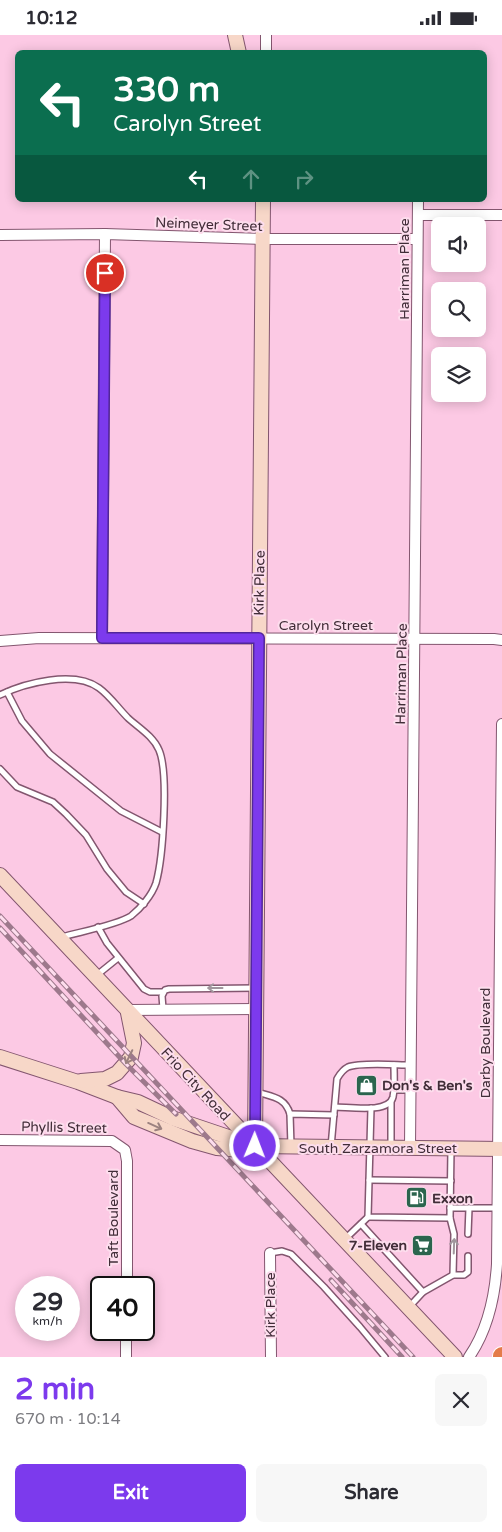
<!DOCTYPE html>
<meta charset="utf-8">
<style>
body{margin:0;font-family:"Varela Round",sans-serif;background:#f7f7f7;color:#2b2b33;height:100vh;display:flex;flex-direction:column;font-size:19px;white-space:nowrap}
*{box-sizing:border-box;margin:0}
p{font-size:16px;color:#7c7c81}
.icon{flex:none;width:28px;height:28px;fill:none;stroke:currentColor;stroke-width:2;stroke-linecap:round;stroke-linejoin:round}
.map{position:relative;height:1322px;overflow:hidden}
.sheet{display:flex;flex-direction:column;background:#fff;flex:1}
.sheet>*{flex:none}
.banner{position:absolute;left:15px;top:15px;width:472px;height:152px;border-radius:8px;box-shadow:0 2px 12px #0003;background:#0b6e4f;color:#fff;overflow:hidden}
.controls{position:absolute;left:431px;top:182px;display:grid;gap:10px}
.controls a{display:grid;place-items:center;width:55px;height:55px;border-radius:8px;background:#fff;box-shadow:0 2px 12px #0003;font-size:25px}
.speed{position:absolute;left:15px;top:1241px;display:flex;gap:10px;font-size:25px;font-weight:700;text-align:center}
.speed>*{display:grid;place-content:center;width:65px;height:65px;border-radius:50%;background:#fff;box-shadow:0 2px 12px #0003;line-height:1}
.speed small{font-size:12px;font-weight:400}
.speed .limit{border:2px solid #111;border-radius:8px;background:#fff;color:#111}
.pin{position:absolute;display:grid;place-items:center;width:42px;height:42px;color:#fff;margin:-21px;border:2px solid #fff;border-radius:50%;box-shadow:0 1px 5px #0007}
.me{position:absolute;width:55px;margin:-28px;rotate:1deg;stroke-linejoin:round;filter:drop-shadow(0 0 4px #0008)}
.turn{display:flex;align-items:center;gap:18px;height:105px;padding:0 15px;font-size:22px}
.turn .icon{width:65px;height:65px;stroke-width:2.5}
.turn b{display:block;font-size:35px;line-height:42px}
.lanes{display:flex;align-items:center;height:48px;padding:0 15px;background:#0003;justify-content:center;gap:25px;direction:ltr}
.lanes .off{opacity:.35}
.round{display:grid;place-items:center;flex:none;width:52px;height:52px;border-radius:8px;background:#f7f7f7}
.head{display:flex;align-items:center;justify-content:space-between;height:85px;padding:0 15px}
h1{font-size:30px;font-weight:700;line-height:38px;color:#7c3aed}
.primary-button{display:flex;gap:10px;margin-top:auto;padding:10px 15px}
.primary-button a{flex:1;height:58px;border-radius:8px;background:#7c3aed;color:#fff;font-size:20px;font-weight:700;line-height:58px;text-align:center}
.primary-button a+a{background:#f7f7f7;color:#2b2b33}
.status{display:flex;justify-content:space-between;align-items:center;height:35px;padding:0 25px;background:#fff;direction:ltr}
.status svg{height:14px;fill:currentColor}
.map>svg:first-child{display:block}
</style>
<div class="status"><b>10:12</b><svg viewBox="0 0 49 12"><path d="M0 12V9h3v3zM5 12V6h3v6zM10 12V3h3v9zM15 12V0h3v12zM26 1h20v11H26zM47 4h2v5h-2z"/></svg></div>
<div class="map">
<svg width="502" height="1322" viewBox="0 0 502 1322">
<rect width="100%" height="100%" fill="#fcc9e4"/>
<g fill="none" stroke-linecap="round" stroke-linejoin="round">
<defs>
<g id="lane">
<path d="M7,657L22,686L50,719L121,776L162,797"/>
<path d="M0,660C25,648 74,635 99,653C110,661 118,673 128,683C139,693 153,701 159,715C169,738 163,823 156,848C152,860 141,873 131,881C117,890 79,897 62,902"/>
<path d="M0,734L17,752L53,767L66,779L86,800L107,834L126,857L144,869"/>
<path d="M98,892L107,908L144,954L150,957H163"/>
<path d="M97,940L118,923"/>
<path d="M163,974L162,961L165,955L169,954L256,953"/>
<path d="M394,1055H410"/>
<path d="M257,1057C272,1062 285,1062 290,1079"/>
<path d="M391,1067V1111"/>
<path d="M335,1072C349,1072 389,1079 393,1062C395,1052 394,1040 394,1030"/>
<path d="M371,1073L368,1182L450,1183L451,1114"/>
<path d="M291,1111L290,1079L334,1080"/>
<path d="M331,1112L337,1044C340,1039 342,1035 348,1032C360,1027 396,1030 411,1030"/>
<path d="M369,1145L451,1146"/>
<path d="M450,1173H497"/>
<path d="M450,1183L454,1199L453,1240"/>
<path d="M361,1189L423,1257L410,1271"/>
<path d="M468,1199L469,1173"/>
<path d="M345,1204L368,1182"/>
<path d="M270,1218L282,1216L291,1219L324,1252L360,1292L385,1322"/>
<path d="M423,1257L453,1240H464L468,1237V1221"/>
</g>
<g id="street">
<path d="M266,18V0"/>
<path d="M418,180H502"/>
<path d="M0,200L105,199L262,204H417"/>
<path d="M102,603L105,199"/>
<path d="M0,606L39,603L494,604L502,605"/>
<path d="M128,975L256,974"/>
<path d="M0,1105L112,1106L125,1115L127,1126V1252"/>
<path d="M410,1113L418,165"/>
<path d="M270,1218L271,1322"/>
<path d="M126,1322V1295"/>
<path d="M469,1322C487,1296 495,1261 497,1229L502,689"/>
</g>
<g id="secondary">
<path d="M235,0L239,18"/>
<path d="M0,840L455,1322"/>
<path d="M0,1022L78,1047L117,1062L138,1067L172,1083L252,1110"/>
<path d="M81,1046L105,1044L117,1038L131,1022L134,1008L128,978"/>
<path d="M117,1062L134,1082L192,1106L217,1113L240,1115L255,1111L502,1114"/>
<path d="M255,1111L263,165"/>
</g>
<path id="highway" d="M502,1322V1321"/>
</defs>
<use href="#lane" stroke="#83566f" stroke-width="8"/>
<use href="#street" stroke="#83566f" stroke-width="12"/>
<use href="#secondary" stroke="#83566f" stroke-width="16"/>
<use href="#highway" stroke="#fff" stroke-width="20"/>
<use href="#lane" stroke="#fff" stroke-width="5"/>
<use href="#street" stroke="#fff" stroke-width="10"/>
<use href="#secondary" stroke="#f7d7c8" stroke-width="14"/>
<use href="#highway" stroke="#e47b49" stroke-width="18"/>
<defs>
<g id="rail">
<path d="M0,881L413,1322"/>
<path d="M0,893L126,1029L176,1079"/>
<path d="M331,1245L402,1322"/>
</g>
</defs>
<use href="#rail" stroke="#9d798c" stroke-width="5"/>
<use href="#rail" stroke="#fddded" stroke-width="3" stroke-dasharray="9" stroke-linecap="butt"/>
</g>
<defs><path id="oneway-shaft" d="M-6 0H5M1.5-3L5.5 0L1.5 3" fill="none" stroke-width="1.6" stroke-linecap="round" stroke-linejoin="round" transform="scale(1.25)"/></defs>
<g stroke="#a0969c">
<use href="#oneway-shaft" transform="translate(215 953) rotate(180)"/>
<use href="#oneway-shaft" transform="translate(454 1211) rotate(-88)"/>
</g>
<g stroke="#9c8280">
<use href="#oneway-shaft" transform="translate(129 1022) rotate(116)"/>
<use href="#oneway-shaft" transform="translate(155 1091) rotate(24)"/>
</g>
<g fill="none" stroke-linecap="round" stroke-linejoin="round">
<defs>
<path id="route" d="M105,238L102,603H259L255,1111"/>
</defs>
<use href="#route" stroke="#51269a" stroke-width="12"/>
<use href="#route" stroke="#7c3aed" stroke-width="9"/>
</g>
<defs>
<symbol id="shop-square" viewBox="-11 -11 22 22"><rect x="-9" y="-9" width="18" height="18" rx="4" fill="#2b654e" stroke="#fddded"/><path d="M-5-2.5h2.3a2.7 3.5 0 0 1 5.4 0H5L5.5 6h-11ZM-1.5-2.5h3a1.5 2.3 0 0 0-3 0Z" fill="#fff"/></symbol>
<symbol id="fuel-square" viewBox="-11 -11 22 22"><rect x="-9" y="-9" width="18" height="18" rx="4" fill="#2b654e" stroke="#fddded"/><path d="M-5.5-6h7V0h2V4h1.3V-2.5L3-4.5l.8-.8L6-3V5H2.5V1h-1V6h-7ZM-4.2-4.7v3.2H.2V-4.7Z" fill="#fff"/></symbol>
<symbol id="supermarket-square" viewBox="-11 -11 22 22"><rect x="-9" y="-9" width="18" height="18" rx="4" fill="#2b654e" stroke="#fddded"/><path d="M-6-5.5h2.5l.6 2H6L4.5 2H-2.5L-4.4-4H-6ZM-1.5 3.2a1.3 1.3 0 1 0 .1 0ZM3 3.2a1.3 1.3 0 1 0 .1 0Z" fill="#fff"/></symbol>
</defs>
<g fill-rule="evenodd">
<use href="#shop-square" x="354" y="1038" width="25" height="25"/>
<use href="#fuel-square" x="404" y="1150" width="25" height="25"/>
<use href="#supermarket-square" x="410" y="1198" width="25" height="25"/>
</g>
<g text-anchor="middle" stroke-width="4" stroke-linejoin="round" paint-order="stroke">
<g font-size="14" fill="#412d38" stroke="#fddded">
<text transform="translate(209 189) rotate(2)" y="5">Neimeyer Street</text>
<text transform="translate(404 234) rotate(-90)" y="5">Harriman Place</text>
<text transform="translate(259 548) rotate(-89)" y="5">Kirk Place</text>
<text x="326" y="595">Carolyn Street</text>
<text transform="translate(401 639) rotate(-89)" y="5">Harriman Place</text>
<text transform="translate(485 1008) rotate(-90)" y="5">Darby Boulevard</text>
<text transform="translate(196 1049) rotate(47)" y="5">Frio City Road</text>
<text transform="translate(64 1092) rotate(1)" y="5">Phyllis Street</text>
<text x="378" y="1118">South Zarzamora Street</text>
<text transform="translate(113 1183) rotate(-90)" y="5">Taft Boulevard</text>
<text transform="translate(270 1270) rotate(-90)" y="5">Kirk Place</text>
</g>
<g font-size="14" font-weight="bold" fill="#412d38" stroke="#fddded" text-anchor="start">
<text x="382" y="1055">Don's &amp; Ben's</text>
<text x="432" y="1168">Exxon</text>
<text x="407" y="1215" text-anchor="end">7-Eleven</text>
</g>
</g>
</svg>
<div class="controls">
<a><svg class="icon" aria-label="sound" viewBox="0 0 24 24"><path d="M4 9h4l5-4v14l-5-4H4zM17 9q2 3 0 6"/></svg></a>
<a><svg class="icon" aria-label="search" viewBox="0 0 24 24"><circle cx="10" cy="10" r="6"/><path d="M15 15l6 6"/></svg></a>
<a><svg class="icon" aria-label="layers" viewBox="0 0 24 24"><path d="M12 4l9 5-9 5-9-5zM3 14l9 5 9-5"/></svg></a>
</div>
<div class="speed"><div>29<small>km/h</small></div><div class="limit">40</div></div>
<div class="pin" style="left:105px;top:238px;background:#d93025"><svg class="icon" aria-label="arrive" viewBox="0 0 24 24"><path d="M6 21V4h12l-3 4 3 4H6"/></svg></div>
<svg class="me" style="left:255px;top:1111px" viewBox="-20 -20 40 40"><circle r="17" fill="#7c3aed" stroke="#fff" stroke-width="3"/><path d="M0-11L8 9 0 5-8 9z" fill="#fff"/></svg>
<div class="banner">
<div class="turn"><svg class="icon" aria-label="left" viewBox="0 0 24 24"><path d="M17 20v-9H6M10 6l-5 5 5 5"/></svg><div><b>330 m</b>Carolyn Street</div></div>
<div class="lanes"><svg class="icon" aria-label="left" viewBox="0 0 24 24"><path d="M17 20v-9H6M10 6l-5 5 5 5"/></svg><svg class="icon off" aria-label="ahead" viewBox="0 0 24 24"><path d="M12 20V5M6 11l6-6 6 6"/></svg><svg class="icon off" aria-label="right" viewBox="0 0 24 24"><path d="M7 20v-9h11M14 6l5 5-5 5"/></svg></div>
</div>
</div>
<section class="sheet">
<div class="head"><div><h1>2 min</h1><p>670 m · 10:14</p></div><a class="round"><svg class="icon" aria-label="close" viewBox="0 0 24 24"><path d="M6 6l12 12M18 6L6 18"/></svg></a></div>
<div class="primary-button"><a>Exit</a><a>Share</a></div>
</section>
